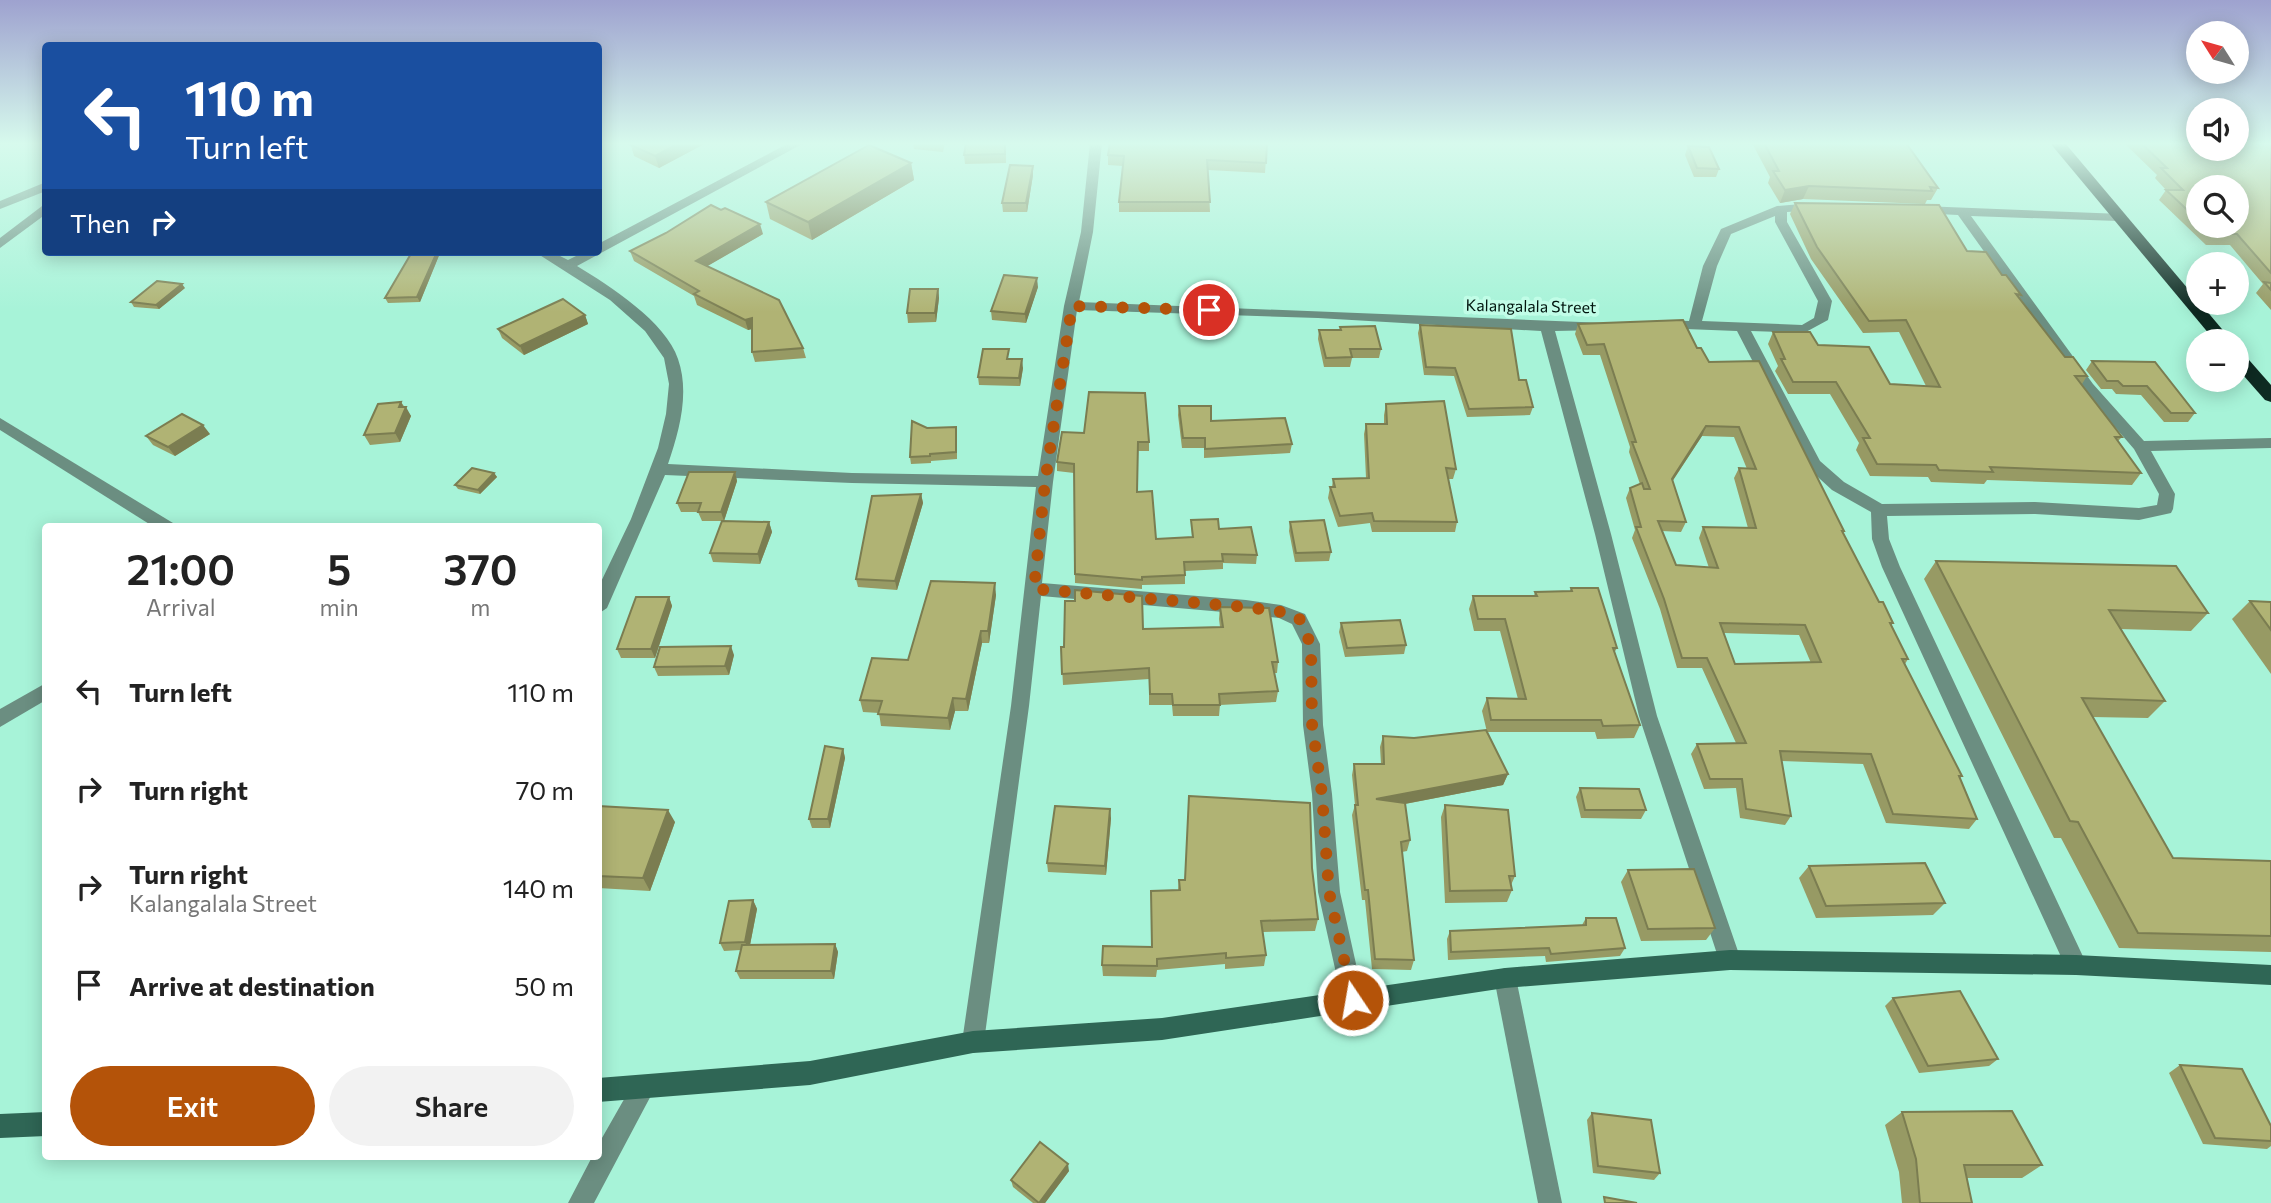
<!DOCTYPE html>
<meta charset="utf-8">
<style>
body{margin:0;font-family:Commissioner,sans-serif;background:#f2f2f2;color:#222;height:100vh;display:flex;flex-direction:column;font-size:26px;white-space:nowrap}
*{box-sizing:border-box;margin:0}
p{font-size:23px;color:#767676}
.icon{flex:none;width:38px;height:38px;fill:none;stroke:currentColor;stroke-width:2;stroke-linecap:round;stroke-linejoin:round}
.map{position:relative;flex:1;overflow:hidden}
.panel{position:absolute;left:42px;top:523px;width:560px;height:637px;display:flex;flex-direction:column;background:#fff;border-radius:7px;box-shadow:0 4px 18px #0003}
.panel>*{flex:none}
.guide{position:absolute;left:42px;top:42px;width:560px;height:214px;border-radius:7px;box-shadow:0 4px 18px #0003;background:#1a4fa0;color:#fff;overflow:hidden}
.needle{width:46px;rotate:307deg}
.fabs{position:absolute;left:2186px;top:21px;display:grid;gap:14px}
.fabs a{display:grid;place-items:center;width:63px;height:63px;border-radius:50%;background:#fff;box-shadow:0 4px 18px #0003;font-size:35px}
.pin{position:absolute;display:grid;place-items:center;width:60px;height:60px;color:#fff;margin:-30px;border:4px solid #fff;border-radius:50%;box-shadow:0 2px 7px #0007}
.me{position:absolute;width:77px;margin:-38px;rotate:348deg;stroke-linejoin:round;filter:drop-shadow(0 0 5px #0008)}
.turn{display:flex;align-items:center;gap:24px;height:147px;padding:0 28px;font-size:32px}
.turn .icon{width:91px;height:91px;stroke-width:2.5}
.turn b{display:block;font-size:49px;line-height:60px}
.then{display:flex;align-items:center;height:66px;padding:0 28px;background:#0003;gap:14px;font-size:26px}
.eta{display:flex;justify-content:space-evenly;align-items:center;height:119px;text-align:center}
.eta b{font-size:42px;font-weight:600;line-height:49px}
.primary-button{display:flex;gap:14px;margin-top:auto;padding:14px 28px}
.primary-button a{flex:1;height:80px;border-radius:42px;background:#b45309;color:#fff;font-size:28px;font-weight:600;line-height:80px;text-align:center}
.primary-button a+a{background:#f2f2f2;color:#222}
ul{padding:0;list-style:none}
li{display:flex;align-items:center;gap:21px;height:98px;padding:0 28px}
li div{flex:1}
li b{display:block;font-size:26px}
li em{font-style:normal}
.map>svg:first-child{display:block}
</style>
<div class="map">
<svg width="2271" height="1203" viewBox="0 0 2271 1203">
<rect width="100%" height="100%" fill="#a7f3d8"/>
<g fill="none" stroke-linecap="round" stroke-linejoin="round">
<g fill="#6b8e81" fill-rule="evenodd">
<path d="M789,143H804L577,266C610,286 666,322 678,359C690,393 679,432 668,464L852,473L1038,476L1064,306L1081,232L1090,143H1102L1093,232L1079,302L1606,323V329L1601,330L1555,331L1611,534L1657,716L1741,960L1738,967L1730,970L1722,967L1719,960L1639,716L1595,534L1541,331L1318,318L1077,310L1053,482L1042,583L1246,600L1281,605L1305,614L1320,644L1323,725L1332,794L1340,892L1364,1000L1361,1008L1353,1011L1345,1008L1342,1000L1318,892L1312,794L1303,725L1302,644L1292,624L1279,618L1246,614L1041,596L1029,706L984,1042L981,1050L973,1053L965,1050L962,1042L1011,706L1036,487L852,483L665,475L607,608L598,614V588L631,519L658,448L666,414L669,384L664,358L645,331L610,300L535,252H552L568,260L584,252H598V244Z"/>
<path d="M46,182V191L0,209V201Z"/>
<path d="M46,203V214L0,248V238Z"/>
<path d="M1813,203L1817,204V210L1787,212V222L1832,301L1828,320L1804,333L1751,331L1820,461L1844,482L1882,504L2035,502L2139,508L2157,505L2159,494L2134,449L2083,390L1958,215L1918,213L1916,210L1922,206L2122,214L2124,217L2118,221L1971,216L2093,384L2144,441L2271,438V448L2151,451L2175,494L2173,509L2171,513L2139,520L2035,514L1887,516L1889,539L1900,567L2087,965L2084,972L2076,975L2068,972L1882,567L1872,539L1871,512L1832,490L1808,468L1737,331L1660,328L1653,324L1660,320L1689,321L1703,266L1721,229L1777,206ZM1775,216V222L1818,301L1814,318L1802,325L1702,321L1717,266L1731,234Z"/>
<path d="M0,418L173,523L175,527H154L0,430Z"/>
<path d="M46,683V700L0,727V709Z"/>
<path d="M1505,968L1513,971L1516,978L1562,1203H1538L1494,978L1497,971Z"/>
<path d="M643,1076L651,1080L655,1088L594,1203H568L592,1157H598V1145L635,1080Z"/>
</g>
<g fill="#2f6655" fill-rule="evenodd">
<path d="M1730,950L2076,955L2271,965V985L2076,975L1730,970L1505,988L1162,1040L973,1053L810,1085L598,1102V1078L810,1061L973,1031L1162,1018L1505,968Z"/>
<path d="M46,1112V1136L0,1138V1114Z"/>
</g>
<g fill="#0e2a22" fill-rule="evenodd">
<path d="M2050,143H2065L2232,341H2215Z"/>
<path d="M2236,351L2242,352L2271,385V402L2265,400L2236,367Z"/>
</g>
</g>
<g fill="#979a64" fill-rule="evenodd">
<path d="M706,143L659,168L634,156L631,145Z"/>
<path d="M913,143H945L943,152L914,149Z"/>
<path d="M966,143H1006V163L965,164L964,155Z"/>
<path d="M1267,143L1265,173L1208,170L1210,212H1119V202L1123,166L1108,165V155Z"/>
<path d="M1752,143H1906L1938,188L1931,200H1927L1925,204L1803,199L1780,203L1768,183L1770,177Z"/>
<path d="M2124,143H2271V310L2256,293L2263,284L2230,245H2206L2159,200L2166,190L2155,178L2157,175ZM2198,187L2236,226H2198Z"/>
<path d="M1688,146L1719,169L1716,177H1694L1685,155Z"/>
<path d="M911,163L914,180L812,240L770,219L766,202Z"/>
<path d="M1033,175L1027,212H1003L1002,203Z"/>
<path d="M1795,203L1967,251L2002,275L2021,295L2019,298L2065,357L2087,376L2082,384L2122,437L2118,441L2141,473L2132,485L1987,480L1984,484L1931,482L1928,477L1870,476L1856,450L1859,443L1830,394H1788L1775,371L1778,366L1768,344L1773,332L1818,345L1890,384L1926,386L1899,332L1863,333L1811,259L1790,214Z"/>
<path d="M763,234L707,266L803,348L806,358L755,362L752,352V329L748,330L697,305L694,296L634,261L630,251Z"/>
<path d="M412,252H440V253L420,302L388,303L385,298Z"/>
<path d="M1038,287L1026,323L992,320L991,311Z"/>
<path d="M185,288L159,309L134,307L131,302Z"/>
<path d="M938,289L939,298L936,322L908,323L907,313Z"/>
<path d="M585,315L588,324L524,355L502,338L498,329Z"/>
<path d="M1578,324L1697,348L1844,531L1843,533L1879,602L1893,623L1891,626L1908,659L1905,664L1962,776L1960,778L1977,819L1969,829L1886,823L1863,764L1782,761L1791,816L1785,825L1740,818L1736,788L1704,789L1691,754L1697,744L1736,743L1702,668H1677L1660,609L1632,538L1635,530L1626,498L1630,488L1640,484L1629,452L1630,447L1600,355H1583L1575,334ZM1702,436L1734,437L1747,469L1739,468L1734,478L1748,528L1703,527L1699,538L1709,568L1676,565L1662,531L1681,532L1686,522L1672,482ZM1724,633L1799,635L1811,663L1735,664Z"/>
<path d="M1420,325L1519,380L1533,407L1530,415L1467,417L1454,376L1424,375L1418,333Z"/>
<path d="M1340,327L1381,349L1379,358H1352L1350,367H1324L1318,339L1319,330H1340Z"/>
<path d="M2092,361L2155,362L2195,413L2188,422H2164L2141,395L2116,394L2112,389H2101L2086,370Z"/>
<path d="M1023,368L1020,386L979,385L978,377Z"/>
<path d="M401,402L411,416L400,442L370,445L364,435Z"/>
<path d="M1386,404L1456,469L1453,479H1448L1457,522L1455,532H1372L1370,523L1338,527L1328,498L1330,487H1332L1333,479L1366,478L1364,434L1366,424H1384V415Z"/>
<path d="M1179,406L1211,421L1292,444L1290,453L1204,458V448H1182L1178,415Z"/>
<path d="M927,428L957,434V459L931,461V463L911,464L910,457Z"/>
<path d="M1062,432L1149,442V451H1138L1137,492L1156,539L1192,537L1191,520L1219,529L1257,555L1256,564L1223,563V569L1185,571V584L1142,585V589L1075,583L1074,473L1057,471V462Z"/>
<path d="M210,434L175,456L153,445L146,436Z"/>
<path d="M735,472L737,481L724,521L769,522L772,532L760,564L713,562L710,553L722,521H702L698,512H681L677,503Z"/>
<path d="M494,473L497,477L480,494L458,489L455,485Z"/>
<path d="M921,494L923,503L897,590L858,587L856,579Z"/>
<path d="M1290,522L1331,552L1329,561L1295,562L1289,531Z"/>
<path d="M1936,561L2208,613L2191,631L2120,629L2165,701L2148,718L2092,717L2173,858L2271,861V952L2119,948L2061,838H2054L1924,579Z"/>
<path d="M1571,588L1617,648L1614,653L1640,725L1634,738L1597,739L1595,732H1487L1508,774L1503,785L1405,804L1410,840L1407,851L1402,852L1414,960L1411,970L1372,969L1365,900H1362L1352,815L1355,805L1352,775L1354,764H1381L1380,747L1383,736L1414,738L1487,732L1482,711L1487,698L1518,699L1500,631H1474L1469,609L1473,596H1534L1535,592L1570,591Z"/>
<path d="M996,595L989,643H982L968,711H955L950,730L881,726L879,713L863,712L860,700L908,660Z"/>
<path d="M669,597L672,606L655,658H621L617,649Z"/>
<path d="M2250,601L2271,602V674L2232,619Z"/>
<path d="M1220,607L1278,662L1277,673H1274L1278,691L1276,702L1220,705L1219,716H1173L1172,705H1149V679L1063,685L1061,647L1143,629L1220,627L1219,619Z"/>
<path d="M1341,623L1406,645L1404,654L1345,657L1339,632Z"/>
<path d="M734,655L729,675L658,676L654,667Z"/>
<path d="M843,749L845,758L830,828H812L809,819Z"/>
<path d="M1580,788L1646,810L1641,819L1581,818L1576,797Z"/>
<path d="M1445,805L1515,876L1511,885L1512,890L1507,902L1445,903L1441,817Z"/>
<path d="M598,806L675,822L650,891L598,888Z"/>
<path d="M1111,818L1106,875L1048,872L1047,863Z"/>
<path d="M1809,866L1945,903L1933,915L1816,918L1799,878Z"/>
<path d="M1312,868L1318,919L1315,931L1263,932L1266,955L1264,966L1225,969V964L1157,970L1156,977L1103,976L1102,965L1152,947L1178,890L1179,880Z"/>
<path d="M1628,870L1715,928L1706,940L1641,941L1621,882Z"/>
<path d="M753,900L757,909L750,945L835,944L838,952L834,979H740L736,971L741,950L724,951L720,943Z"/>
<path d="M1586,918L1625,948L1620,956L1546,962L1545,956L1448,960L1447,939L1450,931L1582,925Z"/>
<path d="M1893,998L1998,1059L1989,1066L1919,1073L1885,1006Z"/>
<path d="M2180,1065L2271,1126V1146L2267,1149L2203,1144L2169,1073Z"/>
<path d="M1902,1112L2042,1165L2022,1178H1967L1972,1203H1902L1899,1172L1885,1125Z"/>
<path d="M1592,1113L1660,1173L1654,1180L1593,1173L1587,1120Z"/>
<path d="M1069,1171L1045,1203H1033L1013,1187L1011,1180Z"/>
</g>
<g fill="#7b7d51">
<path d="M680,143H706L659,168L655,156Z"/>
<path d="M911,163L914,180L812,240L808,222Z"/>
<path d="M1033,166V175L1027,212L1026,203Z"/>
<path d="M1809,186L1803,199L1780,203L1785,190Z"/>
<path d="M760,224L763,234L699,271L696,261Z"/>
<path d="M437,252L440,253L420,302L417,297Z"/>
<path d="M1037,278L1038,287L1026,323L1025,314Z"/>
<path d="M182,284L185,288L159,309L156,305Z"/>
<path d="M938,289L939,298L936,322L935,313Z"/>
<path d="M585,315L588,324L524,355L520,346Z"/>
<path d="M752,318L755,328L748,330L745,320Z"/>
<path d="M1022,359L1023,368L1020,386L1019,378Z"/>
<path d="M401,402L405,410L406,407L411,416L400,442L395,433L399,407Z"/>
<path d="M203,425L210,434L175,456L168,447Z"/>
<path d="M1706,426L1702,436L1667,489L1672,479Z"/>
<path d="M735,472L737,481L724,521L721,512Z"/>
<path d="M494,473L497,477L480,494L478,490Z"/>
<path d="M921,494L923,503L897,590L895,581Z"/>
<path d="M769,522L772,532L760,564L758,554Z"/>
<path d="M995,583L996,595L989,643L988,631Z"/>
<path d="M669,597L672,606L655,658L651,649Z"/>
<path d="M981,631L982,643L968,711L966,699Z"/>
<path d="M731,646L734,655L729,675L725,666Z"/>
<path d="M953,698L955,711L950,730L948,718Z"/>
<path d="M843,749L845,758L830,828L828,819Z"/>
<path d="M1508,774L1503,785L1373,810L1376,799Z"/>
<path d="M1110,809L1111,818L1106,875L1105,866Z"/>
<path d="M668,810L675,822L650,891L643,878Z"/>
<path d="M753,900L757,909L749,950L745,942Z"/>
<path d="M835,944L838,952L834,979L831,971Z"/>
<path d="M1068,1164L1069,1171L1045,1203H1039Z"/>
</g>
<g fill="#b0b374" stroke="#7b7d51" stroke-width="2" fill-rule="evenodd">
<path d="M633,143H680L655,156L631,145Z"/>
<path d="M966,143H1005V154L964,155Z"/>
<path d="M1110,143H1267L1266,163L1207,160L1210,202H1119L1124,156L1108,155Z"/>
<path d="M1764,143H1906L1938,188L1930,187L1932,191L1809,186L1785,190L1773,171H1779Z"/>
<path d="M2141,143H2198V149H2236V143H2271V273L2237,234H2213L2204,226H2236V187H2198V220L2166,190H2183L2161,168H2167Z"/>
<path d="M869,145L911,163L808,222L766,202Z"/>
<path d="M1688,146L1709,147L1719,169L1697,168Z"/>
<path d="M1010,165L1033,166L1026,203H1002Z"/>
<path d="M1795,203L1939,205L1967,251L1986,252L2002,275H2006L2021,295L2016,294L2065,357H2073L2087,376H2075L2122,437H2115L2141,473L1990,467L1993,472L1939,470L1936,465L1877,464L1863,438H1870L1836,382H1793L1781,359H1785L1773,332H1810L1818,345L1869,347L1890,384L1940,387L1906,320L1869,321L1817,247Z"/>
<path d="M711,205L721,210L725,208L760,224L696,261L779,300L803,348L752,352V318L745,320L694,294L699,291L630,251L666,233Z"/>
<path d="M412,252H437L417,297L385,298Z"/>
<path d="M1004,275L1037,278L1025,314L991,311Z"/>
<path d="M157,281L182,284L156,305L131,302Z"/>
<path d="M2264,282L2271,283V290Z"/>
<path d="M910,289H938L935,313H907Z"/>
<path d="M563,299L585,315L520,346L498,329Z"/>
<path d="M1683,320L1697,348H1701L1709,362L1759,361L1844,531H1842L1879,602H1883L1893,623H1890L1908,659H1902L1962,776H1959L1977,819L1893,814L1871,754L1780,751L1791,816L1746,809L1742,779H1710L1697,744L1746,743L1707,658H1682L1664,599L1636,527H1641L1630,488L1642,483L1644,489H1650L1632,442H1636L1604,344L1587,345L1578,324ZM1706,426L1739,427L1756,469L1739,468L1756,528L1703,527L1718,568L1676,565L1658,521L1686,522L1672,479ZM1720,623L1805,625L1821,662L1735,664Z"/>
<path d="M1420,325L1511,329L1519,380H1526L1533,407L1469,409L1455,368L1426,367Z"/>
<path d="M1375,326L1381,349H1350L1352,357L1326,358L1319,330H1341L1340,327Z"/>
<path d="M983,349H1009L1007,359H1022L1019,378L978,377Z"/>
<path d="M2092,361L2155,362L2195,413H2171L2147,386H2123L2118,381H2107Z"/>
<path d="M1089,392L1145,393L1149,442H1138L1137,492L1152,491L1156,539L1193,537L1191,520L1218,519L1219,529L1251,527L1257,555L1222,554L1223,561L1184,562L1185,575L1142,577V580L1075,574L1074,464L1057,462L1062,432L1084,433Z"/>
<path d="M1444,401L1456,469L1446,468L1457,522L1374,521L1372,513L1340,516L1330,487H1335L1333,479L1369,478L1366,424H1387L1386,404Z"/>
<path d="M401,402L399,407H406L395,433L364,435L378,404Z"/>
<path d="M1179,406H1211V421L1285,418L1292,444L1205,449V438H1183Z"/>
<path d="M182,414L203,425L168,447L146,436Z"/>
<path d="M912,421L927,428L956,427V452L930,454V456L910,457Z"/>
<path d="M472,468L494,473L478,490L455,485Z"/>
<path d="M689,472H735L721,512H698L701,503H677Z"/>
<path d="M921,494L895,581L856,579L872,496Z"/>
<path d="M1324,520L1331,552L1296,553L1290,522Z"/>
<path d="M722,521L769,522L758,554L710,553Z"/>
<path d="M1936,561L2176,566L2208,613L2109,610L2165,701L2082,698L2173,858L2271,861V936L2138,933L2078,822L2070,821Z"/>
<path d="M931,581L995,583L988,631H981L966,699L953,698L948,718L878,714L882,701L860,700L872,658L908,660Z"/>
<path d="M1571,588H1598L1617,648H1613L1640,725L1603,726L1601,720H1491L1487,698L1526,699L1505,619H1478L1473,596H1537L1535,592L1572,591Z"/>
<path d="M1075,590L1142,596L1143,629L1223,627L1220,607L1269,608L1278,662H1272L1278,691L1219,694L1220,705H1173L1172,694H1150L1149,668L1062,674L1061,647H1064L1065,601H1075Z"/>
<path d="M636,597H669L651,649H617Z"/>
<path d="M2250,601L2271,602V630Z"/>
<path d="M1400,620L1406,645L1347,648L1341,623Z"/>
<path d="M731,646L725,666L654,667L660,647Z"/>
<path d="M1486,730L1508,774L1376,799L1405,803L1410,840L1401,842L1414,960L1375,959L1368,890H1365L1355,805H1358L1354,764H1384L1383,736L1414,738Z"/>
<path d="M825,746L843,749L828,819H809Z"/>
<path d="M1580,788L1639,789L1646,810H1585Z"/>
<path d="M1189,796L1310,803L1312,868L1318,919L1261,921L1266,955L1226,958V953L1157,959V966L1102,965L1103,946L1152,947L1151,891L1180,890L1179,880H1185Z"/>
<path d="M1445,805L1508,810L1515,876H1509L1512,890L1450,891Z"/>
<path d="M598,806L668,810L643,878L598,876Z"/>
<path d="M1055,806L1110,809L1105,866L1047,863Z"/>
<path d="M1925,863L1945,903L1826,906L1809,866Z"/>
<path d="M1694,869L1715,928L1648,929L1628,870Z"/>
<path d="M753,900L745,942L720,943L729,901Z"/>
<path d="M1586,918H1616L1625,948L1551,954L1549,948L1451,952L1450,931L1586,925Z"/>
<path d="M835,944L831,971H736L742,945Z"/>
<path d="M1960,991L1998,1059L1928,1066L1893,998Z"/>
<path d="M2180,1065L2242,1069L2271,1126V1141L2215,1138Z"/>
<path d="M2012,1111L2042,1165H1964L1972,1203H1920L1916,1159L1902,1112Z"/>
<path d="M1592,1113L1651,1120L1660,1173L1598,1166Z"/>
<path d="M1040,1142L1068,1164L1039,1203L1011,1180Z"/>
<path d="M1604,1197L1637,1203H1605Z"/>
</g>
<linearGradient id="sky" x2="0" y2="1"><stop stop-color="#9ea2cf"/><stop offset="0.46" stop-color="#d7faed"/><stop offset="1" stop-color="#d7faed" stop-opacity="0"/></linearGradient>
<rect width="2271" height="312" fill="url(#sky)"/>
<g fill="none" stroke-linecap="round" stroke-linejoin="round">
<path stroke="#b45309" stroke-width="12" stroke-dasharray="0 21.6" d="M1209,310L1072,306L1045,482L1034,589L1246,607L1281,612L1299,618L1311,645L1312,724L1322,794L1329,892L1353,1000"/>
</g>
<g text-anchor="middle" stroke-width="7" stroke-linejoin="round" paint-order="stroke">
<g font-size="16" fill="#01150e" stroke="#c1fde7">
<text transform="translate(1531 306) rotate(1)" y="6">Kalangalala Street</text>
</g>
</g>
</svg>
<div class="fabs">
<a><svg class="needle" viewBox="-14 -14 28 28"><path d="M0-13l5 13h-10z" fill="#e53935"/><path d="M0 13l5-13h-10z" fill="#767676"/></svg></a>
<a><svg class="icon" aria-label="sound" viewBox="0 0 24 24"><path d="M4 9h4l5-4v14l-5-4H4zM17 9q2 3 0 6"/></svg></a>
<a><svg class="icon" aria-label="search" viewBox="0 0 24 24"><circle cx="10" cy="10" r="6"/><path d="M15 15l6 6"/></svg></a>
<a>+</a>
<a>−</a>
</div>
<div class="pin" style="left:1209px;top:310px;background:#d93025"><svg class="icon" aria-label="arrive" viewBox="0 0 24 24"><path d="M6 21V4h12l-3 4 3 4H6"/></svg></div>
<svg class="me" style="left:1353px;top:1000px" viewBox="-20 -20 40 40"><circle r="17" fill="#b45309" stroke="#fff" stroke-width="3"/><path d="M0-11L8 9 0 5-8 9z" fill="#fff"/></svg>
<div class="guide">
<div class="turn"><svg class="icon" aria-label="left" viewBox="0 0 24 24"><path d="M17 20v-9H6M10 6l-5 5 5 5"/></svg><div><b>110 m</b>Turn left</div></div>
<div class="then">Then<svg class="icon" aria-label="right" viewBox="0 0 24 24"><path d="M7 20v-9h11M14 6l5 5-5 5"/></svg></div>
</div>
<section class="panel">
<div class="eta">
<div><b>21:00</b><p>Arrival</p></div>
<div><b>5</b><p>min</p></div>
<div><b>370</b><p>m</p></div>
</div>
<ul>
<li><svg class="icon" aria-label="left" viewBox="0 0 24 24"><path d="M17 20v-9H6M10 6l-5 5 5 5"/></svg><div><b>Turn left</b></div><em>110 m</em></li>
<li><svg class="icon" aria-label="right" viewBox="0 0 24 24"><path d="M7 20v-9h11M14 6l5 5-5 5"/></svg><div><b>Turn right</b></div><em>70 m</em></li>
<li><svg class="icon" aria-label="right" viewBox="0 0 24 24"><path d="M7 20v-9h11M14 6l5 5-5 5"/></svg><div><b>Turn right</b><p>Kalangalala Street</p></div><em>140 m</em></li>
<li><svg class="icon" aria-label="arrive" viewBox="0 0 24 24"><path d="M6 21V4h12l-3 4 3 4H6"/></svg><div><b>Arrive at destination</b></div><em>50 m</em></li>
</ul>
<div class="primary-button"><a>Exit</a><a>Share</a></div>
</section>
</div>
